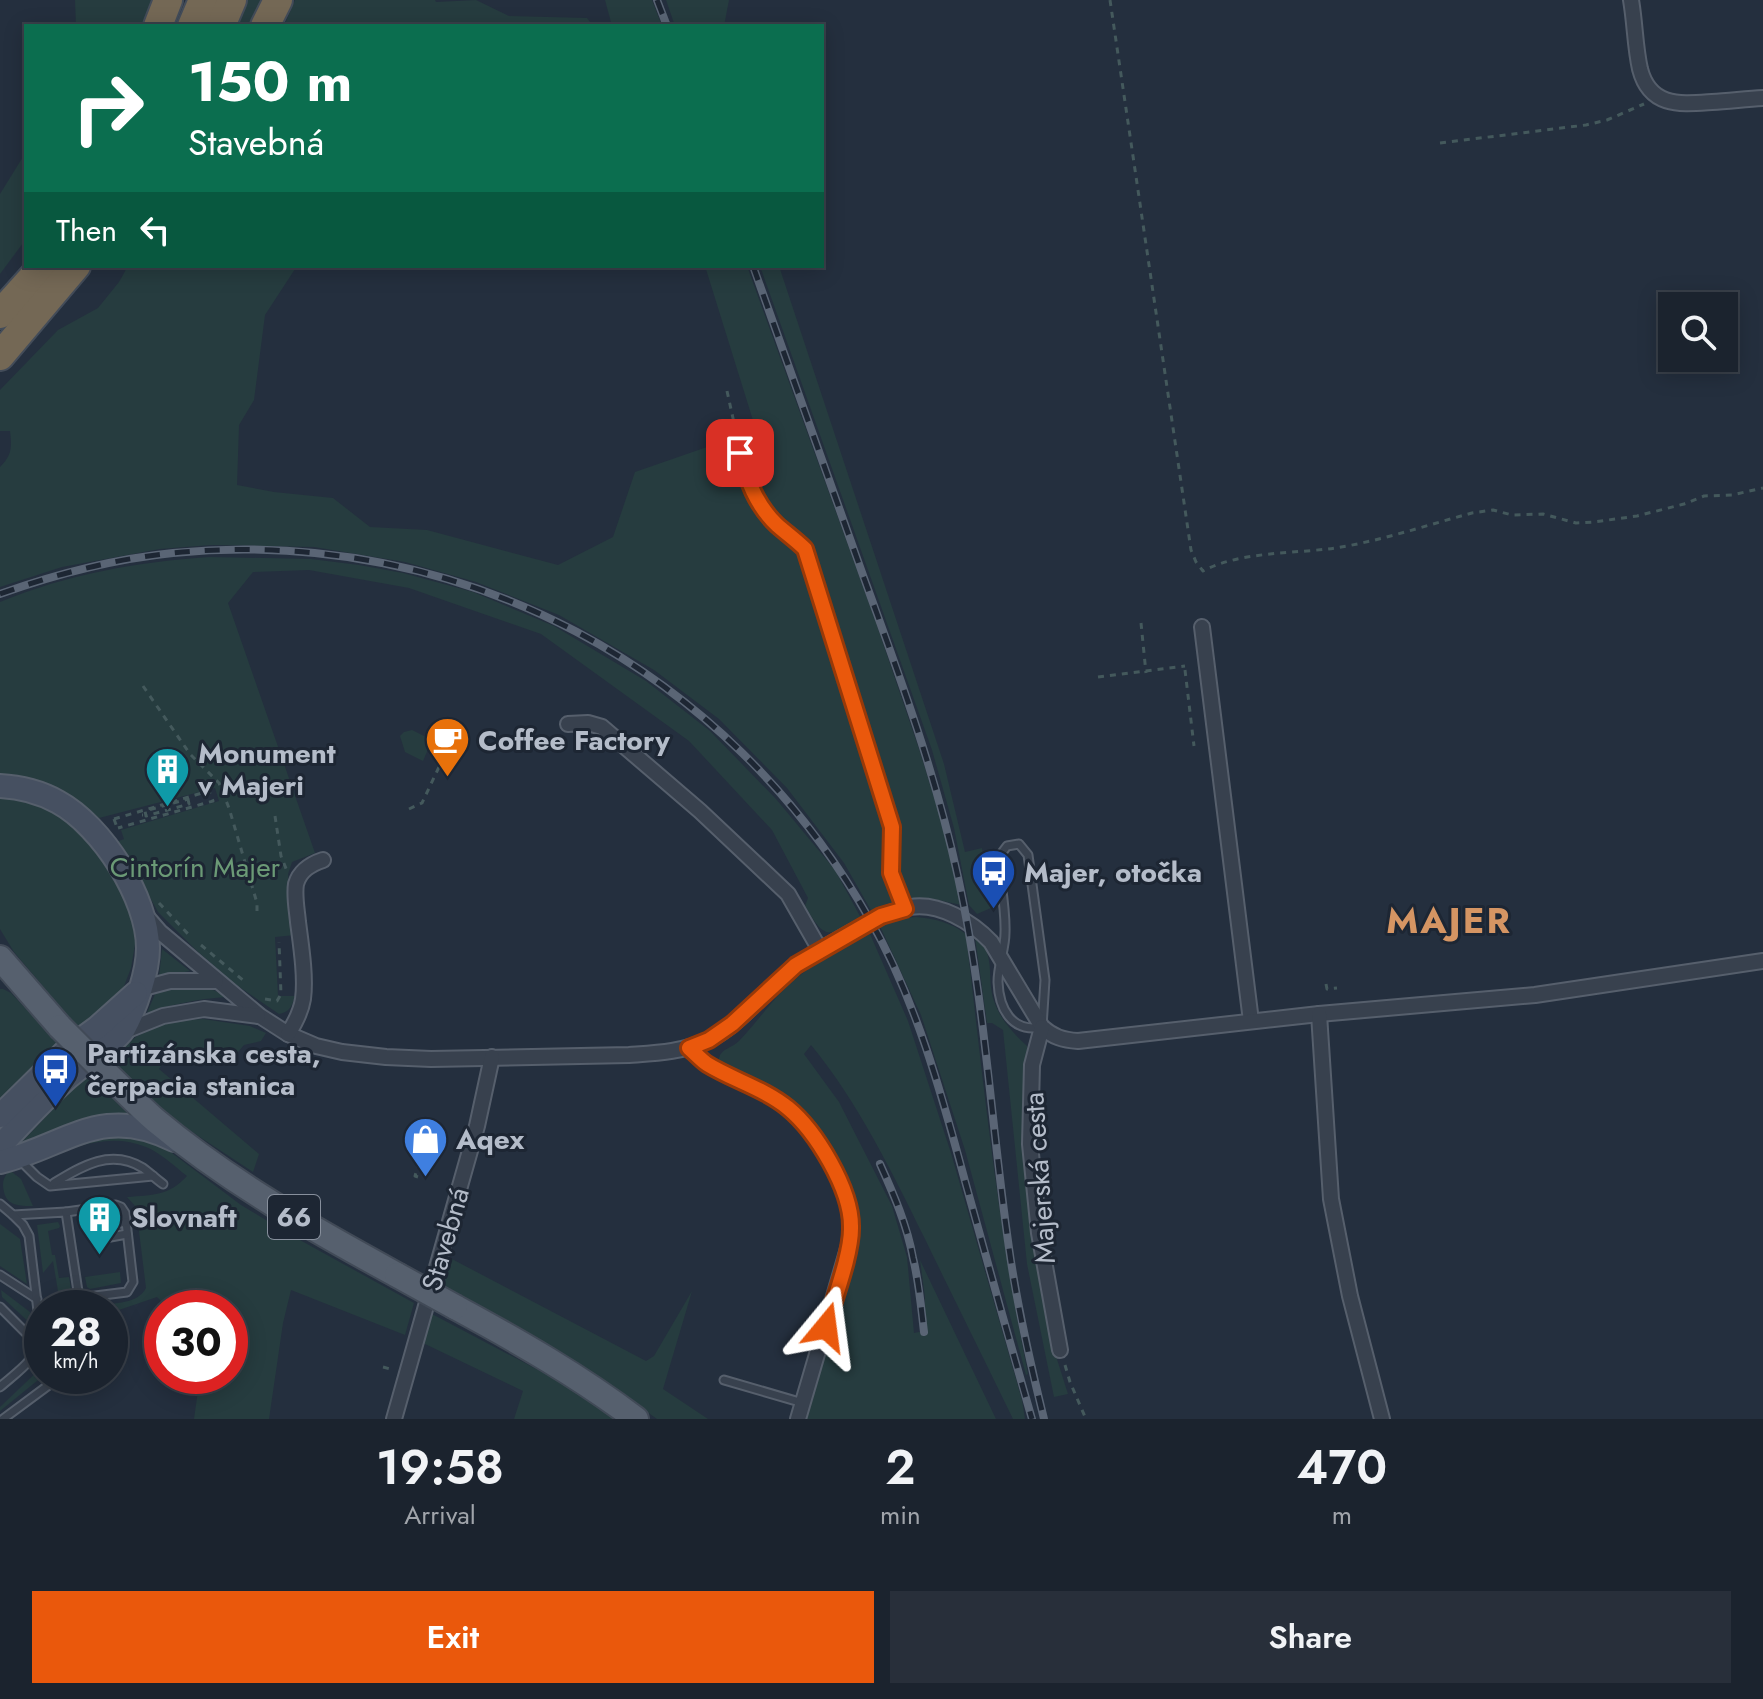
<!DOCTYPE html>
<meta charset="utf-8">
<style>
body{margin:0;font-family:Jost,sans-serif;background:#282f3a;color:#f1f3f6;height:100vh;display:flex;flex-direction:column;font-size:30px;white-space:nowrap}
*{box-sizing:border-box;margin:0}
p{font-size:26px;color:#a0a4aa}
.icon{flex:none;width:44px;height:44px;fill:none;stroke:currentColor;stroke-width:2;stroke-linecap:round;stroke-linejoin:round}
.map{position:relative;height:1419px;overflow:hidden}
.panel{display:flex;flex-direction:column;background:#1b232e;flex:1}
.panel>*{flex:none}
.banner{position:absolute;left:24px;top:24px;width:800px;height:244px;border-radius:0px;box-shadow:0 4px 20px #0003,0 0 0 2px #39404a;background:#0b6e4f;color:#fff;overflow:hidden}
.tools{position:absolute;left:1658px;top:292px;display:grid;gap:16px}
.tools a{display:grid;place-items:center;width:80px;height:80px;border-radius:0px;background:#1b232e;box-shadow:0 4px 20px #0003,0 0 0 2px #39404a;font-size:40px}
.speed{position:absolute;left:24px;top:1290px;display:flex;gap:16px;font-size:40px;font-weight:700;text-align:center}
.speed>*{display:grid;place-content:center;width:104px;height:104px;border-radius:50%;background:#1b232e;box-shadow:0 4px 20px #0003,0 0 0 2px #39404a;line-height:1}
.speed small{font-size:20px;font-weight:400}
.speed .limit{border:12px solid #d22;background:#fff;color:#111}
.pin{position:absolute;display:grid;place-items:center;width:68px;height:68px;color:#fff;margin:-34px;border-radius:16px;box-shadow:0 4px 12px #0006}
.me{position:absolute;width:88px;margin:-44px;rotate:16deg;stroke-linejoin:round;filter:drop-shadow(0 0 6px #0008)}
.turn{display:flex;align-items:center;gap:28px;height:168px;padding:0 32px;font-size:36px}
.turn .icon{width:104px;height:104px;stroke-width:2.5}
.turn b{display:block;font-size:56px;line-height:68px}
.then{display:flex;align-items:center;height:76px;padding:0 32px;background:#0003;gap:16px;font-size:30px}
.eta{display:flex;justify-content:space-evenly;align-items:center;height:136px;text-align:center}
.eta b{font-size:48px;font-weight:600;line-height:56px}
.primary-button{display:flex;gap:16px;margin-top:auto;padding:16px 32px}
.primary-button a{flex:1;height:92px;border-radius:0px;background:#ea580c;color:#fff;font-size:32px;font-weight:600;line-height:92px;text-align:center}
.primary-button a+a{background:#282f3a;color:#f1f3f6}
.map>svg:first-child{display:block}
</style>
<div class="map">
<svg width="1763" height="1419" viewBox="0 0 1763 1419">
<rect width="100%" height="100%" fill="#242f3e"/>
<g fill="#263c3f">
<path d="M75,0H154L144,26H76Z"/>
<path d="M248,0H269L255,26H237Z"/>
<path d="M295,0H435L436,2L476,0L509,16L587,18L593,26H284Z"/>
<path d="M605,0H652L662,26H612Z"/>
<path d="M666,0H729L724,26H675Z"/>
<path d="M26,152V239L0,274V194Z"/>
<path d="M128,266H297L265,315L254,400L239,425L237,485L274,492L333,498L370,527L427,530L558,565L613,537L635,472L756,430L705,266H747L875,620L920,752L944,830L961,905C921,896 911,894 872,912L844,863L787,788L719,719L654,670L559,615L476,582L405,562L314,547L211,545L160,549L62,567L0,587V467C12,455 12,447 10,431H0V390L58,330L98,308L119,282Z"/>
<path d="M760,266H779L944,764L965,852L982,848L991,908L977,914L969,905L954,828L932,750Z"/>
<path d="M210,557L311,559L359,565L403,573L473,592L554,626L646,681L710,731L776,799L835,870L861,918C828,936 826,942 805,906L808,898L772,830L689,741L541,634L409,588L309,570L253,572L228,603L315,853L292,862L288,874L295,935L275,937L278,996H295C292,1006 290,1012 279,1014L235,984L197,951L158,912L131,863L116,842L124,839L121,830L219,801L215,788L99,818L61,789L24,778L0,777V602C68,574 137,562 210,557Z"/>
<path d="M412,730L432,740L423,761L405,752L400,736L404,732Z"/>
<path d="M0,796L29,799L63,813L87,837L115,873L130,906L136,939L131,968L121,994L80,1030L14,952L0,929Z"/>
<path d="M916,917C935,919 950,922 966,934C983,1081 998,1228 1028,1374L1026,1375L965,1150L921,1015L879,924L895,919Z"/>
<path d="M870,934L908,1021L951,1153L1022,1400L1025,1419H1013C984,1359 954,1299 925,1239C892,1172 858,1102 811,1045L804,1054L839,1102L892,1206L907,1257L914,1333L924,1331L925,1297L920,1260L996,1419H805L860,1232L852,1195L838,1166L762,1086L719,1062C718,1049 731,1049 739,1041C759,1020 776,994 799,976C821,959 846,947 870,934Z"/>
<path d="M975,937C997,953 986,978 994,1001C1000,1019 1013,1033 1027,1046L1029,1211L1049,1334L1068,1394L1054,1397L1027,1264L1003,1030L992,1023H987Z"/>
<path d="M162,949L190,971L159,977Z"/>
<path d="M175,987C191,987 213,985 225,997C198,999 173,1004 147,1013L155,994Z"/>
<path d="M0,989H3L11,993L58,1043L0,1102Z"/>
<path d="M203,1019L250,1026L266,1033L261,1041L244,1045L232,1059L219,1061L170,1054L159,1069L259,1154L253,1172L177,1122L107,1061L137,1036L171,1021Z"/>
<path d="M88,1073L129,1115L127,1119L19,1147V1145Z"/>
<path d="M128,1132L164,1147L241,1205L289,1234L414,1303L405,1335L291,1290L283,1323L269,1419H194L200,1376H230V1308H168L157,1297L116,1311L110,1312V1308H92L97,1305C114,1303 138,1304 146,1288L136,1207L127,1197C152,1195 169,1196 187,1176C174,1166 161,1153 146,1147C110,1132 75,1147 41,1159L67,1143Z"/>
<path d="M8,1172H12L21,1179L33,1206C20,1206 7,1206 4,1192C2,1183 3,1179 8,1172Z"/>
<path d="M58,1222L60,1226L59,1228L48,1231L52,1255H55L59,1278L69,1277C71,1288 73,1298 67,1308H56L60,1303L53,1261L43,1273L37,1225Z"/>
<path d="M0,1224L20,1239L27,1284L0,1266Z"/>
<path d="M450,1258L646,1361L654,1356L692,1291L663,1389L708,1419H657L607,1383L524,1330L443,1285Z"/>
<path d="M120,1272L121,1283L90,1289L87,1287L85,1277Z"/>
<path d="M1,1290L30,1312L33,1326L2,1297Z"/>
<path d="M432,1314L559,1381L615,1419H514L523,1391L423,1343Z"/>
<path d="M42,1367L43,1376L0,1411V1407Z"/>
</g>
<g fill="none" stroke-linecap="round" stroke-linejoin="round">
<defs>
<g id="lane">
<path d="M740,453C747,480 756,505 777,525C786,533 796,540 805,549L892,827L891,873L905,909"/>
<path d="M1019,844L1028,855L1045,980L1042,1027C1012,1033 999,1009 998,982C998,965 1005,949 1005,933C1006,908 1000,882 998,858L1007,846Z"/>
<path d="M21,1161L37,1177L50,1186L153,1176"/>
<path d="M54,1183C82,1166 111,1148 143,1168C150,1173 156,1179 163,1184"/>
<path d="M0,1204L13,1215L66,1212L79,1298L77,1308"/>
<path d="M66,1212L116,1205L121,1207L125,1213L133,1282L127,1292L79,1298"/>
<path d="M92,1228L126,1222"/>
<path d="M94,1240L127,1234"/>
<path d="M0,1275L37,1299"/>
<path d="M0,1307L41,1348"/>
<path d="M724,1380L803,1403"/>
<path d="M0,1387C17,1372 37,1360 41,1336L29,1236L23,1225L13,1215"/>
<path d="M3,1419L61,1376"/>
</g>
<g id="street">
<path d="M1631,0C1635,23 1635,47 1640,69C1650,108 1681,104 1712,102C1729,101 1746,99 1763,98"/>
<path d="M1202,627L1251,1021"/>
<path d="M568,724L588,723L602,727L700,811L788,894L820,950"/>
<path d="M147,917L160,932L260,1016L288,1034L316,1046L342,1052L386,1057L431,1059L629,1055C655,1053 682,1052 707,1041C742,1024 765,989 796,966C812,953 831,944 848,934C868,924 887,911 910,907C939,902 972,922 991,942L1042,1027C1053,1037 1063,1040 1078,1041L1319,1014L1535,995L1763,961"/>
<path d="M140,989L170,981H216"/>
<path d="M1319,1014L1331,1199L1350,1296L1382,1419"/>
<path d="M1042,1027L1032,1065L1030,1144L1039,1233L1060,1350"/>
<path d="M123,1032L163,1016L204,1009L258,1016"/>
<path d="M288,1034C295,1023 301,1012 303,999C306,977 301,945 298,922C297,910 294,896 296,884C300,870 311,864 323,860"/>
<path d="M689,1048C695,1053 701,1060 707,1064C733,1080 765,1089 789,1109C816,1132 852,1190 851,1227C851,1233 850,1239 849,1245L798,1419"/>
<path d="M394,1419L477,1126L492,1057"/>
</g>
<g id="secondary">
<path d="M0,786C21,787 40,792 58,802C102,826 148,898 148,948C148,972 136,1007 124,1029C116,1042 78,1068 64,1081C42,1101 21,1124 0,1146"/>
<path d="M0,1116L68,1049L98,1027L136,993"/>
<path d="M0,1162C66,1146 101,1103 174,1140"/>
</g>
<g id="primary">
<path d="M0,958L60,1027"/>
<path d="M106,1073C123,1089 138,1105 155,1120C229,1182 313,1229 397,1275"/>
<path d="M455,1307C518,1341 579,1376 636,1419"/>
</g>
<g id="highway">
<path d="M158,26L168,0"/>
<path d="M192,26L203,0"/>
<path d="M221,26L232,0"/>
<path d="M265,26L278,0"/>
<path d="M0,314L43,266"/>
<path d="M0,356L76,266"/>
</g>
</defs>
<use href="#lane" stroke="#565f6c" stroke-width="11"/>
<use href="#street" stroke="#565f6c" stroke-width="18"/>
<use href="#secondary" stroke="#565f6c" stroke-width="26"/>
<use href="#primary" stroke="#414a57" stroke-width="28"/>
<use href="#highway" stroke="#434c59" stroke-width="32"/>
<g stroke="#44595c" stroke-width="3" stroke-dasharray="6 6" stroke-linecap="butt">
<path d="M1110,0L1191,550L1196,562L1203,571C1241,551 1293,554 1335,548C1381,541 1427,525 1472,513L1493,510L1512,515L1543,514L1576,523L1594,522L1637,516L1684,504L1704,496L1732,495L1763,488"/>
<path d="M1440,143L1586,125L1607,120L1644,104"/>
<path d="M727,391L738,441"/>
<path d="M1141,623L1146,673"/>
<path d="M1185,670L1194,746"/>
<path d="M1098,677L1185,666"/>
<path d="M143,686L190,754L219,783L229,808L257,903V911"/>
<path d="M188,799L189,804L146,816L145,811Z"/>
<path d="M409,809L422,803L455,733L449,723"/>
<path d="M142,815H143"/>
<path d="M275,816L281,856L287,871"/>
<path d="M114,819L118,830"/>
<path d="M114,819L209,791L213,801L118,828"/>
<path d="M159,903L189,935"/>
<path d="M201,945L244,981"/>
<path d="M1326,984L1327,989L1337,988"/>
<path d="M265,999L277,1001L281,994L279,942"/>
<path d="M418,1177L415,1176L421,1156"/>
<path d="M1065,1365L1070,1382L1086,1419"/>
<path d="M383,1367L394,1370"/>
</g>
<use href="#lane" stroke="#38414e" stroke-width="7"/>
<use href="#street" stroke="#38414e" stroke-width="14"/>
<use href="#secondary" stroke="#465061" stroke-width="22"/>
<use href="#primary" stroke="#56606e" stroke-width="24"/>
<use href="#highway" stroke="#746855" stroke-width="28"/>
<defs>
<g id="rail">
<path d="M657,0L667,26"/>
<path d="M753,266C790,370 827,474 864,578C900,677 936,775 958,877C985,1000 991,1124 1009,1248C1017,1306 1030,1362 1044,1419"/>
<path d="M0,594C56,574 114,559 173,553C461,525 729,669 870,920C916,1000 941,1092 965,1181C987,1260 1009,1340 1032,1419"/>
<path d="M880,1164C894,1195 907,1225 913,1258C919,1282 921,1307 924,1332"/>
</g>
</defs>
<use href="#rail" stroke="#5a6575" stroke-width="8"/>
<use href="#rail" stroke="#1d2633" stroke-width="5" stroke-dasharray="15" stroke-linecap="butt"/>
<defs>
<g id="primary-bridge">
<path d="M60,1027L106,1073"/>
<path d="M397,1275L455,1307"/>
</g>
</defs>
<use href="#primary-bridge" stroke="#414a57" stroke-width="28" stroke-linecap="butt"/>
<use href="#primary-bridge" stroke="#56606e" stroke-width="24"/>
</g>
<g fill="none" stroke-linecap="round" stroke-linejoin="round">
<defs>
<path id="route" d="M740,453C747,480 756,505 777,525C786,533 796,540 805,549L892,827L891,873L905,909L881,916L796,965L732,1024L709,1040L689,1048C695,1053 701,1060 707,1064C733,1080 765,1089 788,1108C816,1131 851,1189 851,1226C852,1253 834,1299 826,1327"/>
</defs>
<use href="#route" stroke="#983908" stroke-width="20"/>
<use href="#route" stroke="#ea580c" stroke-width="14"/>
</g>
<defs>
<symbol id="cafe-pin" viewBox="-11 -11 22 30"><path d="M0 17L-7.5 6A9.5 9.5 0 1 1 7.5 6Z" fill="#e8710a" stroke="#1d2633"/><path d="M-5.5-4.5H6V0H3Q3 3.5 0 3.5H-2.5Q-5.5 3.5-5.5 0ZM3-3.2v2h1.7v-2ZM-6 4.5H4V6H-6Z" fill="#fff"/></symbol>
<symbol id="building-pin" viewBox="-11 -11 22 30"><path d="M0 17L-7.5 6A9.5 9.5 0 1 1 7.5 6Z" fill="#0f9aa8" stroke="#1d2633"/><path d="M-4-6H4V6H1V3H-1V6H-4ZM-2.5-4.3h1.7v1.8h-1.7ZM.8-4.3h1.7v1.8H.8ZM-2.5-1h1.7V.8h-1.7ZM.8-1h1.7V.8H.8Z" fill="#fff"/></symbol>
<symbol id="bus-pin" viewBox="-11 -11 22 30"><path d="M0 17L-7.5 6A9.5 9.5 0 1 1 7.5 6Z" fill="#1a4fb4" stroke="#1d2633"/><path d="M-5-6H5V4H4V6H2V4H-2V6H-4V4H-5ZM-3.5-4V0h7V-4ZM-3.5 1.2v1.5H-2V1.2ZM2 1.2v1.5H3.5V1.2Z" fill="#fff"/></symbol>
<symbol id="shop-pin" viewBox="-11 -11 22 30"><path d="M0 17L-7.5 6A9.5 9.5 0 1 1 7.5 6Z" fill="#3f7fe0" stroke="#1d2633"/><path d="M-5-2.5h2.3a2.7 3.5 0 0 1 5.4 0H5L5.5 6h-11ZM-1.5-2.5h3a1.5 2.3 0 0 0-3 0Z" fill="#fff"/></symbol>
</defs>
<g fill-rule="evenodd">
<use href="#cafe-pin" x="422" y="714" width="51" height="69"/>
<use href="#building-pin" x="142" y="744" width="51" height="69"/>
<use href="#bus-pin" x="968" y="846" width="51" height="69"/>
<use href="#bus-pin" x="30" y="1044" width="51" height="69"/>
<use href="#shop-pin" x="400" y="1114" width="51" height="69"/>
<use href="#building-pin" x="74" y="1192" width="51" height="69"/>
</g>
<g text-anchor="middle" stroke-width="6" stroke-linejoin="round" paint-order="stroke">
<rect fill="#1d2633" stroke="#878f9c" stroke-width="2" x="268" y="1195" width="52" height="44" rx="6"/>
<g font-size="26" font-weight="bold" fill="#b4bcc9">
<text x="294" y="1226">66</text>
</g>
<g font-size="28" font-weight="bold" fill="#b4bcc9" stroke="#1d2633" text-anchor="start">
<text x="478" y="750">Coffee Factory</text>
<text x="198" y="763">Monument<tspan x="198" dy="32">v Majeri</tspan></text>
<text x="1024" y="882">Majer, otočka</text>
<text x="87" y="1063">Partizánska cesta,<tspan x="87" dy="32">čerpacia stanica</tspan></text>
<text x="456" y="1149">Aqex</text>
<text x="131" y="1227">Slovnaft</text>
</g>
<g font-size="28" fill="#6b9a76" stroke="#1d2633">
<text x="195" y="877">Cintorín Majer</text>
</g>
<g font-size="28" fill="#b4bcc9" stroke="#1d2633">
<text transform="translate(1039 1178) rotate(-94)" y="10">Majerská cesta</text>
<text transform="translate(445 1239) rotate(-74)" y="10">Stavebná</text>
</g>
<g font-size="36" font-weight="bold" letter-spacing="2" fill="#d59563" stroke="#1d2633">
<text x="1449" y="933">MAJER</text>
</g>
</g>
</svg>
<div class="tools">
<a><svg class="icon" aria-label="search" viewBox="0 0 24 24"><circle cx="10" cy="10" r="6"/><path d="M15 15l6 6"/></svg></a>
</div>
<div class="speed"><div>28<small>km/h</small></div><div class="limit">30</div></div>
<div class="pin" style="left:740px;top:453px;background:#d93025"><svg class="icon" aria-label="arrive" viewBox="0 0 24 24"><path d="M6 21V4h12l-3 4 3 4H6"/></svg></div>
<svg class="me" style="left:826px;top:1327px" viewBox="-20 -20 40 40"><path d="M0-17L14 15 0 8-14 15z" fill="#ea580c" stroke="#fff" stroke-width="4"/></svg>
<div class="banner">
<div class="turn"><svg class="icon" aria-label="right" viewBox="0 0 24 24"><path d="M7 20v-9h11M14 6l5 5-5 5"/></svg><div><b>150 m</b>Stavebná</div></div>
<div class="then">Then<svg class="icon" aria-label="left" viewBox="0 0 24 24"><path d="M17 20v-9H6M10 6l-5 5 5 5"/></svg></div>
</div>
</div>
<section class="panel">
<div class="eta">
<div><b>19:58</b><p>Arrival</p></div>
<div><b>2</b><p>min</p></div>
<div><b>470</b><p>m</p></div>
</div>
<div class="primary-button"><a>Exit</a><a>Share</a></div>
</section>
